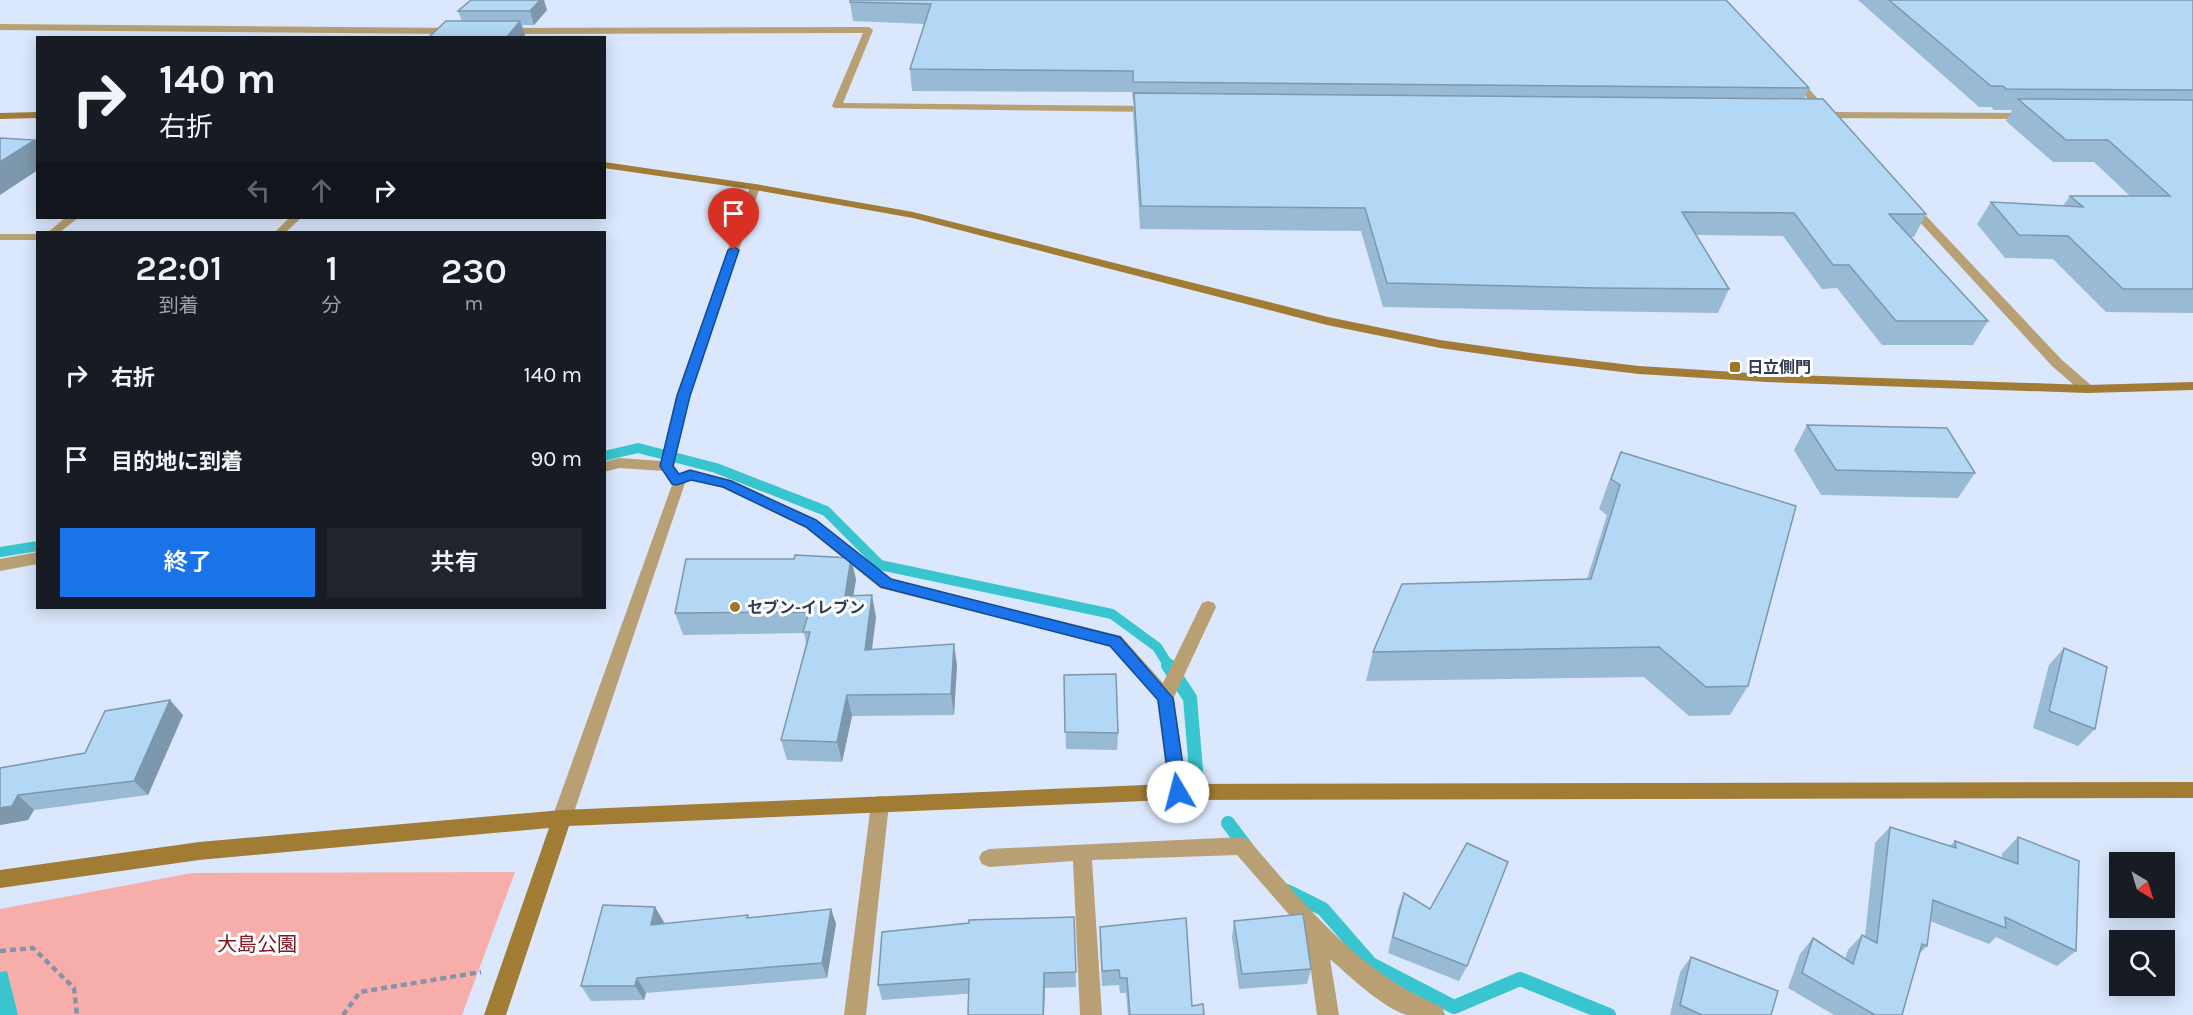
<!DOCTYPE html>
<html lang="ja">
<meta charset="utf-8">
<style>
body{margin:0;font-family:Karla,"Noto Sans JP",sans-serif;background:#20242c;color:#f1f3f6;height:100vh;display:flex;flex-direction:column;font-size:22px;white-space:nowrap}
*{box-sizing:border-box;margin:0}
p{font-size:20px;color:#9ea1a6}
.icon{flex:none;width:33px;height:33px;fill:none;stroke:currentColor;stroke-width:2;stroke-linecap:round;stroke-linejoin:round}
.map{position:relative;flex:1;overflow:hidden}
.details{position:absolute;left:36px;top:231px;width:570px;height:378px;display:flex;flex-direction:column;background:#171b24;border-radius:0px;box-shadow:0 3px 15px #0003}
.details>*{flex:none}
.banner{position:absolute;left:36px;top:36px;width:570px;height:183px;border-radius:0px;box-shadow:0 3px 15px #0003;background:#171b24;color:#f1f3f6;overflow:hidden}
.needle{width:39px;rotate:142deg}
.buttons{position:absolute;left:2109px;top:852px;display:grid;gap:12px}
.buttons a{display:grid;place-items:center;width:66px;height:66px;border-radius:0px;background:#171b24;box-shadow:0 3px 15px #0003;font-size:30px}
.pin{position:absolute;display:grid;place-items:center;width:51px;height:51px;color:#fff;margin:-62px -26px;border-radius:50% 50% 50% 0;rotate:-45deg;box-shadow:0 0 6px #0007}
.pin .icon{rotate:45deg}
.me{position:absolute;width:66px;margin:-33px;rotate:352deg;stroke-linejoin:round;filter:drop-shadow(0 0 4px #0008)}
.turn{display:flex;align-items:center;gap:21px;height:126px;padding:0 24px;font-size:27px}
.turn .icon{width:78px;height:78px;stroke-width:2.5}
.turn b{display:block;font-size:42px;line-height:51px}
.lanes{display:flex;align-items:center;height:57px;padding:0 24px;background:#0003;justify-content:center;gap:30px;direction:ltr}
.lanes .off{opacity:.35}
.eta{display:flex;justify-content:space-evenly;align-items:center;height:102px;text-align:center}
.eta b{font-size:36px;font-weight:600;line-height:42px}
.primary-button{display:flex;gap:12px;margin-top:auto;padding:12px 24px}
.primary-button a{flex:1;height:69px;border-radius:0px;background:#1a73e8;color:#fff;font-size:24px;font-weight:600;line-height:69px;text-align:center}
.primary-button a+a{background:#20242c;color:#f1f3f6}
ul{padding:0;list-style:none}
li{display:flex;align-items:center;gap:18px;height:84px;padding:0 24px}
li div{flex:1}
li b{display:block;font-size:22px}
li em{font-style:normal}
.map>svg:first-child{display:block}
</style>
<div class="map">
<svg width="2193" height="1015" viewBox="0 0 2193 1015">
<rect width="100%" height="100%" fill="#dae7fd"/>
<path fill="#f7aeab" d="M515,872L462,1015H0V909L192,873Z"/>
<path fill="#38c5cf" d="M7,971L18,1015H0V972Z"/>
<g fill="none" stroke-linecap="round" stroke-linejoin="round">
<g stroke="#38c5cf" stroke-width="10">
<path d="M604,456L638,448L716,468L826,511L880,565L1112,614L1157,647L1169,666"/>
<path d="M0,552L38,546"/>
</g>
<g stroke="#38c5cf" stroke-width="14">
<path d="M1168,665L1190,698L1197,782"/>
<path d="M1228,823L1246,847"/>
<path d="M1287,891L1323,909L1371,964L1454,1007L1520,979L1609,1015"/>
</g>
<g stroke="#8592a8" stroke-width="4.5" stroke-dasharray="6 4" stroke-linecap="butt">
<path d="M0,951L33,948L74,988L77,1015"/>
<path d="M343,1015L360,992L481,972"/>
</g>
<g fill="#b89f74" fill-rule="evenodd">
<path d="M0,24L456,28L460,31L456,34L0,30Z"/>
<path d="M869,27L873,30L843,103L1154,106L1159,109L1154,112L834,108L832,106L863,33L504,34L500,31L504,28Z"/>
<path d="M1791,76H1797L1830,112L2027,113L2032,116L2027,119L1817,118L1812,115L1820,112L1791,80Z"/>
<path d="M1909,201L1913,202L2062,360L2092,386L2094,389L2092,392H2082L2052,366L1905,206L1903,204Z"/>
<path d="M65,218H78L60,232H48Z"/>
<path d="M289,218H301L286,232H275Z"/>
<rect x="0" y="234" width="38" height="6"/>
</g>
<g fill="#b89f74" fill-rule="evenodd">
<path d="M755,184L760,187L690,396L674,466L679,474L690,470L732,480L816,520L891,579L1121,636L1163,683L1202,603L1208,601L1214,603L1216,607L1174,697L1187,792L1185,798L1178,800L1171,798L1169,792L1157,699L1110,646L880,588L806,528L723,488L691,480L685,483L572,818L569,824L562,826L555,824L552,818L672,485L663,471L619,468L604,472V462L619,458L661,461L676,396L750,187Z"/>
<path d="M38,552V564L0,571V559Z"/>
<path d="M880,796L887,798L889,804L866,1015H844L871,804L873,798Z"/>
<path d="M1242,837L1249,840C1305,905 1360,974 1442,1007L1445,1015C1433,1015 1418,1015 1407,1015C1384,1009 1348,975 1330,959L1339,1015H1317L1306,934L1237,855L1092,860L1102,1015H1080L1073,861L989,867L982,864L979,858L982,852L989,849Z"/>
</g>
<g fill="#a07c35" fill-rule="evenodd">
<path d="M38,112V118L0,119V113Z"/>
<path d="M604,162L755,184L913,212L1328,317L1440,340L1538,354L1639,366L1767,374L2087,385L2193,382V390L2087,393L1767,382L1639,374L1538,362L1440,348L1327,325L913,218L755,190L604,168Z"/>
<path d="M2193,782V798L1167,800L569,826L506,1015H484L549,828L199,860L0,888V870L199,842L562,810L1167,784Z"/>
</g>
</g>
<g fill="#99bad4">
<path d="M1726,0L1809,88L1804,99L1926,214L1914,237H1911L1988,321L1973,345H1882L1837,288L1822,289L1783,236L1696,235L1729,289L1718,313L1588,311L1383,307L1361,231L1140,229L1133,114L1134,103H1133L1132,92L912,91L910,69L925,24L853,21L850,2Z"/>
<path d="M1858,0H2193V313L2106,312L2053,259L2005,258L1977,224L1991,202L2063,206L2070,196H2130L2094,162H2053L2006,121L2012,110H1994L1991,107H1979Z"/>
<path d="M547,10L534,25H522L525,35L462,21L458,11Z"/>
<path d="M1807,425L1975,473L1958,498L1821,495L1794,450Z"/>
<path d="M1621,452L1748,686L1730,715L1689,716L1644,677L1366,681L1373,652L1587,579L1607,515L1599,509L1609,481Z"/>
<path d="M856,579L853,596L876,617L872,649L957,665L954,715L852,716L842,762L787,760L781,740L806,644L804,633L683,635L675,613Z"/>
<path d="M2064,648L2095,729L2078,746L2033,728L2049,665Z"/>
<path d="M1064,675L1118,733L1117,750L1066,749Z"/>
<path d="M183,715L148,795L34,810L28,820L0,825V768L85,753Z"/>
<path d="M1890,827L1950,846L1955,841L2002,858V854L2018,837L2076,951L2057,966L1996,937L1989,944L1930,921L1927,946L1920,953L1902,1015H1834L1788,988L1800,954L1813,938L1845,959L1848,950L1862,935L1865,936L1875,843Z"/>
<path d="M1404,893L1430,909L1467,966L1459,981L1388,953L1398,909Z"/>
<path d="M831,909L836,924L827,978L646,993L644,1000L591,1001L581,986L664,922L663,924L749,918Z"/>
<path d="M1074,917L1076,987L1045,988L882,1000L878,985L969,923Z"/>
<path d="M1234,921L1311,969L1307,984L1239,989L1232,937Z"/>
<path d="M1100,927L1192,1006L1204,1015H1128L1126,993H1120L1119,985L1102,986L1100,942Z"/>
<path d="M1691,957L1771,1015H1670L1680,972Z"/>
</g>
<g fill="#7d97ac">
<path d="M540,0H544L547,10L534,25L530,11Z"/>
<path d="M520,21L525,35L523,38H506Z"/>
<path d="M35,140L38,143V170L0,195V162Z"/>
<path d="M851,558L856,579L850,617L845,596Z"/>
<path d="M872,595L876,617L869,671L865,650Z"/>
<path d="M954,644L957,665L954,715L951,694Z"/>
<path d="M847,695L852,716L842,762L837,742Z"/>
<path d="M170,700L183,715L148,795L134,781Z"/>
<path d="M18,795L34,810L28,820L0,825V808Z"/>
<path d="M655,907L664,922L659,940L651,925Z"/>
<path d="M831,909L836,924L827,978L822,963Z"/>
<path d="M1044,973L1045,988L1044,1015H1043Z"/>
<path d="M637,978L646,993L644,1000L635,986Z"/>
</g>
<g fill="#b2d8f6" stroke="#7d97ac" stroke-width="1.5">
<path d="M471,0H540L530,11H458Z"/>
<path d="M850,0H1726L1809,88L1133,82V71L910,69L931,4L850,2Z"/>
<path d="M1889,0H2193V90L2006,89L2003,86H1991Z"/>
<path d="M446,21H520L506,38H428Z"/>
<path d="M1134,93L1823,99L1926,214H1889L1988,321H1896L1849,265H1833L1794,213L1682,212L1729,289L1596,288L1387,283L1365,208L1141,206Z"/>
<path d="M2018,99L2193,100V289H2123L2068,236L2019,235L1991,202L2083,207L2070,196H2170L2108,140H2066Z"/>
<path d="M0,138L35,140L0,162Z"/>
<path d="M1807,425L1947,428L1975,473L1836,470Z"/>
<path d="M1621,452L1796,506L1748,686L1706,687L1659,647L1373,652L1402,584L1591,579L1620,485L1611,479Z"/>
<path d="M795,555L851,558L845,596L872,595L865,650L954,644L951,694L847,695L837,742L781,740L810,632H803L809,612L675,613L686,559H794Z"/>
<path d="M2064,648L2107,667L2095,729L2049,711Z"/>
<path d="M1116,674L1118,733L1065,732L1064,675Z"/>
<path d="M170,700L134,781L18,795L12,806L0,808V768L85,753L105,711Z"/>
<path d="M1890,827L1956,848L1955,841L2018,864V837L2079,861L2076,951L2005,917L2006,928L1933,900L1927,946L1922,944L1902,1015H1875L1802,973L1813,938L1853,964L1862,935L1877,943Z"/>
<path d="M1467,843L1508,862L1467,966L1393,937L1404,893L1430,909Z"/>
<path d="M603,905L655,907L651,925L748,915L747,918L831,909L822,963L637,978L635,986H581Z"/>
<path d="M1303,914L1311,969L1242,974L1234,921Z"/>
<path d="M1074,917L1076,972L1044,973L1043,1015H968L969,979L878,985L882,932L969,923V920Z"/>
<path d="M1186,918L1192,1006L1203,1004L1204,1015H1130L1127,978H1120L1119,970L1102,971L1100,927Z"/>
<path d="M1691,957L1778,991L1771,1015H1702L1680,1005Z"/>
</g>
<path fill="#1a73e8" stroke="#114b97" stroke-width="1.5" d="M734,247L739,250L690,396L673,466L679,474L690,470L731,481L816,520L891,579L1120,637L1173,698L1187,792L1184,797L1178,799L1172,797L1170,792L1158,700L1110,646L881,587L806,527L723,487L691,480L677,485L672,484L660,466L677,396L728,250Z"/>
<g fill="#9f7825" stroke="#fff" stroke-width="2">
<rect x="1729" y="361" width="12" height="12" rx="3"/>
<circle cx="735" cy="607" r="6"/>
</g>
<g text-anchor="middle" stroke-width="6" stroke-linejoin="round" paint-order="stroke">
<g font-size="16" font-weight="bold" fill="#303c52" stroke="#fff" text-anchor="start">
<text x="1747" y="373">日立側門</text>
<text x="747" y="613">セブン-イレブン</text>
</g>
<g font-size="20" fill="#801621" stroke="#fff">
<text x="257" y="951">大島公園</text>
</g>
</g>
</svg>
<div class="buttons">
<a><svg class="needle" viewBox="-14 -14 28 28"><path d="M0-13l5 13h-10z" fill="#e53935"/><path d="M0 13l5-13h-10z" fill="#9ea1a6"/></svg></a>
<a><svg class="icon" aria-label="search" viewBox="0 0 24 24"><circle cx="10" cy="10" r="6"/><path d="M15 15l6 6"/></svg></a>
</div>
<div class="pin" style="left:734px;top:250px;background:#d93025"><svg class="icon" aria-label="arrive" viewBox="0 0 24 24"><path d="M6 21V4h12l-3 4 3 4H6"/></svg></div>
<svg class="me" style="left:1178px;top:792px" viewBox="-20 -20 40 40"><circle r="19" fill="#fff"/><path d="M0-13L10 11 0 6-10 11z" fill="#1a73e8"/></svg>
<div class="banner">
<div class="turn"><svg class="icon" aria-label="right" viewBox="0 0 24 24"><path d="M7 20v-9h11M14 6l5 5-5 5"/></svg><div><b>140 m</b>右折</div></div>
<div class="lanes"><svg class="icon off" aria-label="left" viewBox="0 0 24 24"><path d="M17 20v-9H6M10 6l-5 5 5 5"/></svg><svg class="icon off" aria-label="ahead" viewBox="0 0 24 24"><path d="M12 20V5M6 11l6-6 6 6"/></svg><svg class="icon" aria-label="right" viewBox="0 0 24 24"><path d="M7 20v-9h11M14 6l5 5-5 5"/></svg></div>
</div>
<section class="details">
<div class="eta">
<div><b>22:01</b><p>到着</p></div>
<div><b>1</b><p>分</p></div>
<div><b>230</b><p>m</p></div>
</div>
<ul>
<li><svg class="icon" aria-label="right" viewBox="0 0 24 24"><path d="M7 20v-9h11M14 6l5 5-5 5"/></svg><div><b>右折</b></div><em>140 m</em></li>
<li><svg class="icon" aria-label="arrive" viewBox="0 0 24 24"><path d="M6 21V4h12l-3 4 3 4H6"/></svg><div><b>目的地に到着</b></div><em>90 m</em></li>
</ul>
<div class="primary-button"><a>終了</a><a>共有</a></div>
</section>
</div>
